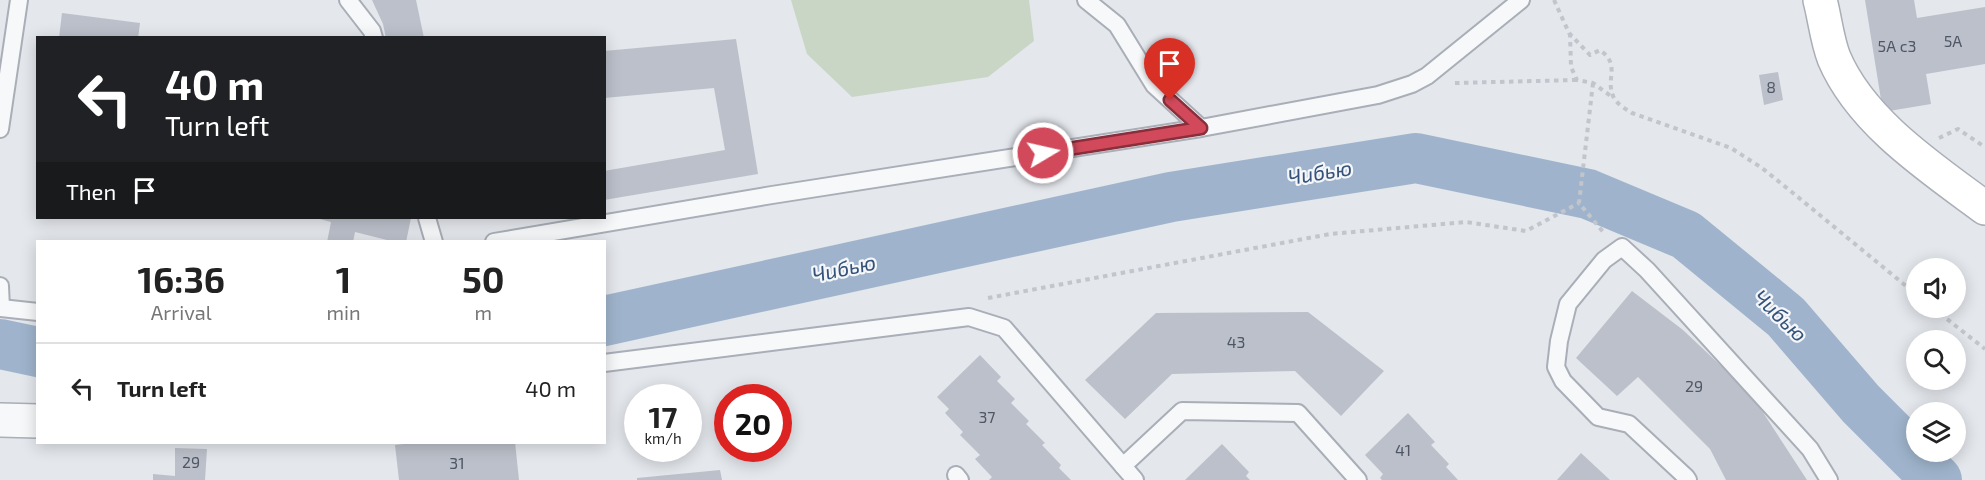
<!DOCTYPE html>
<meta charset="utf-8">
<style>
body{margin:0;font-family:"Exo 2",sans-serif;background:#f6f6f6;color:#222;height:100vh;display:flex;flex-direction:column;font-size:22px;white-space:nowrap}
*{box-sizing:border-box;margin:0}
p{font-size:20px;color:#767676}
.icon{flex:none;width:33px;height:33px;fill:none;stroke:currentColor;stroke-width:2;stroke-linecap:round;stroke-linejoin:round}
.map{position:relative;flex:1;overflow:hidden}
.panel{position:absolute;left:36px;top:240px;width:570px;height:204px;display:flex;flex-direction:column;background:#fff;border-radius:0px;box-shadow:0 3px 15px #0003}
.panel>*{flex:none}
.top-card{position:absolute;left:36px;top:36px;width:570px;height:183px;border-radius:0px;box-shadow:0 3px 15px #0003;background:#202124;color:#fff;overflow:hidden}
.buttons{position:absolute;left:1906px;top:258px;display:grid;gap:12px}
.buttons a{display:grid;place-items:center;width:60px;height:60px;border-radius:50%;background:#fff;box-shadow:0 3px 15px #0003;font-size:30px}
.speed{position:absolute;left:624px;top:384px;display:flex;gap:12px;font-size:30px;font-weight:700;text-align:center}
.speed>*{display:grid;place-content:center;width:78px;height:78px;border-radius:50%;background:#fff;box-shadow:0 3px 15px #0003;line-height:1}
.speed small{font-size:15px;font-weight:400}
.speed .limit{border:9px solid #d22;background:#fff;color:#111}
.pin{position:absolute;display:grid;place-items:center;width:51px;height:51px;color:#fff;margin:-62px -26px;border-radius:50% 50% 50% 0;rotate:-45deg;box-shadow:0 0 6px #0007}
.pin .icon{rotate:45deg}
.me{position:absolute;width:66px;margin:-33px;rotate:81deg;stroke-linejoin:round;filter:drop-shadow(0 0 4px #0008)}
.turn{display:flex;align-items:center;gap:21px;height:126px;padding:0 30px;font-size:27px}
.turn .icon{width:78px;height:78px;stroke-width:2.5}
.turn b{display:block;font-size:42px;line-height:51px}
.then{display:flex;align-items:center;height:57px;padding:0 30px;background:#0003;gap:12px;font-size:22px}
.eta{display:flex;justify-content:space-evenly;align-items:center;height:102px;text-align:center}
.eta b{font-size:36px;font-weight:700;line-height:42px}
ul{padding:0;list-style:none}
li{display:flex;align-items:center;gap:18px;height:90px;padding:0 30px;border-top:2px solid #e0e0e0}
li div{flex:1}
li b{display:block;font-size:22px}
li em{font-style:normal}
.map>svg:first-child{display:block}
</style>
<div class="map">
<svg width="1985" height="480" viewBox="0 0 1985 480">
<rect width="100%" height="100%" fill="#e4e7ec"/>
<path fill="#c9d6c5" d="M791,0H1029L1034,41L988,77L852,97L807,54Z"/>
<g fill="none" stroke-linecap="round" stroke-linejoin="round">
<g stroke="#9fb4cc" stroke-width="50">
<path d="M604,321L1171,197L1416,158L1588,194L1686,235L1786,317L1861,404L1937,480"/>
<path d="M0,344L38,352"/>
</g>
</g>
<g fill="#bbc0ca">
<path d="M372,0H416L424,38H386L383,24Z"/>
<path d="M1865,0H1914L1917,18L1985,7V64L1926,74L1931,104L1883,112Z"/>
<path d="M62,13L140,23L138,38H59Z"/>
<path d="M736,39L758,174L604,200V171L725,150L714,88L604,98V51Z"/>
<path d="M1778,72L1783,100L1764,105L1759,75Z"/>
<path d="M316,218H411L406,242H395L355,232L353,242H327L331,222Z"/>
<path d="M1632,291L1683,330L1751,394L1807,480H1726L1710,449L1638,377L1617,396L1576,358Z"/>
<path d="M1308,312L1384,371L1341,416L1295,371L1172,374L1125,419L1085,380L1156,313Z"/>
<path d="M980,355L1001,377L997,381L1015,399L1011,403L1029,421L1026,424L1045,443L1042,445L1061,465L1059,468L1071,480H989L992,477L975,459L980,455L960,435L963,432L945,413L949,409L937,397Z"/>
<path d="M1408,413L1435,442L1431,445L1449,464L1446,467L1458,480H1382L1380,478L1383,474L1365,455Z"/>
<path d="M422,442H515L519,480H399L395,445Z"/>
<path d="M1222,444L1249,472L1246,476L1250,480H1185Z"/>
<path d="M175,448L207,449L205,480H153V474L175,476Z"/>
<path d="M1581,453L1610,480H1557Z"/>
<path d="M720,470L722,480H637V478Z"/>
</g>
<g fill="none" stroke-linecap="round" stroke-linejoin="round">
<defs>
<g id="service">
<path d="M348,0L372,31L374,38"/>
<path d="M1086,0L1117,25L1154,85L1201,128"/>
<path d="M0,129L19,0"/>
<path d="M427,218L434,242"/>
<path d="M494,242L772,195L1201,128L1378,95L1412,84L1427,76L1521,0"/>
<path d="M0,286L1,308L38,312"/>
<path d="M604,363L969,317L1004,328L1123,466L1182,411L1298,413L1358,480"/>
<path d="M1123,466L1135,480"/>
<path d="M956,475L960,480"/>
<path d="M1688,480L1686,477L1629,424L1598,417L1563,381L1556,367L1559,341L1568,304L1604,260L1622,247L1647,270L1810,449L1829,480"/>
</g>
<path id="minor" d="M0,420L38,421"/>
<path id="secondary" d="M1820,0C1825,19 1827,40 1834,58C1861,122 1931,168 1985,208"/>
</defs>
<use href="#service" stroke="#a9aeb7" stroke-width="20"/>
<use href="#minor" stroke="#a9aeb7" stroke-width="36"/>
<use href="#secondary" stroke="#a9aeb7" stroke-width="36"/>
<g stroke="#c2c5cb" stroke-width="4" stroke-dasharray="4.5 4.5" stroke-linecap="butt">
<path d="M1554,0L1569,33L1590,55L1600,50C1622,66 1604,79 1614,98C1618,105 1626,109 1632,113L1731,148L1762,168L1793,193L1917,295"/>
<path d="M1570,33L1571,67L1577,80L1593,83L1612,97"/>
<path d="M1455,83L1577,80"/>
<path d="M1593,83L1579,203L1604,233"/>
<path d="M1939,138L1958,129L1985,147"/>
<path d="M988,298L1330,234L1466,222L1526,231L1579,203"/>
<path d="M1933,308L1985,349"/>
</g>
<use href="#service" stroke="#f7f8fa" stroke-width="16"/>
<use href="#minor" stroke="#f7f8fa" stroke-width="33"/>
<use href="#secondary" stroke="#fff" stroke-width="33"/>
</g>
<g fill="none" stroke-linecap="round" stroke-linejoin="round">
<defs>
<path id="route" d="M1043,153L1201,128L1170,100"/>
</defs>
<use href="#route" stroke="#882f3b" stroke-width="15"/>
<use href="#route" stroke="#d1495b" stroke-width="10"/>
</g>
<g text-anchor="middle" stroke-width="4.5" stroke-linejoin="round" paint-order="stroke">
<g font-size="16" fill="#4f5766">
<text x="1953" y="47">5А</text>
<text x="1897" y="52">5А с3</text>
<text x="1771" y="93">8</text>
<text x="1236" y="348">43</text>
<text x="1694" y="392">29</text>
<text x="987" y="423">37</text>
<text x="1403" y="456">41</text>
<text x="191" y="468">29</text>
<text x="457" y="469">31</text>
</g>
<g font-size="21" font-style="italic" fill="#34527a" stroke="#f4f6f9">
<text transform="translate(1320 173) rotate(-9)" y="7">Чибью</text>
<text transform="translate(844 269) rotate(-12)" y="7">Чибью</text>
<text transform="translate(1780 316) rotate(44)" y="7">Чибью</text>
</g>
</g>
</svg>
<div class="buttons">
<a><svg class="icon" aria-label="sound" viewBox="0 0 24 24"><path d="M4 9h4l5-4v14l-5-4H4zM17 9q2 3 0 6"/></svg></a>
<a><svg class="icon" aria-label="search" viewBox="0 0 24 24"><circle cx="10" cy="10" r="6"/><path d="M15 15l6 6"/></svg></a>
<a><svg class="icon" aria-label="layers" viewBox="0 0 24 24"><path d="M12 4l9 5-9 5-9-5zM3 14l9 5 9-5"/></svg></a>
</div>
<div class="speed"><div>17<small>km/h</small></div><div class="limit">20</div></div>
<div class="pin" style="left:1170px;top:100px;background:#d93025"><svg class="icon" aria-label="arrive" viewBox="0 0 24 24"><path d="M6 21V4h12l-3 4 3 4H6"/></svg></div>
<svg class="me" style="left:1043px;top:153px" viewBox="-20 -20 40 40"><circle r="17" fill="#d1495b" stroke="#fff" stroke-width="3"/><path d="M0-11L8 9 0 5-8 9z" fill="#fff"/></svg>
<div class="top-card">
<div class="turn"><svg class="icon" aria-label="left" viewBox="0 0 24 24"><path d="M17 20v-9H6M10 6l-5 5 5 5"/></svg><div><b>40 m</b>Turn left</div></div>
<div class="then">Then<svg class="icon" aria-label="arrive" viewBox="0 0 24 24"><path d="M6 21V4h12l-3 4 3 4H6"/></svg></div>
</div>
<section class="panel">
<div class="eta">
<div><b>16:36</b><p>Arrival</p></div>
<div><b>1</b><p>min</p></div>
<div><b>50</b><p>m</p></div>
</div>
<ul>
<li><svg class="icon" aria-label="left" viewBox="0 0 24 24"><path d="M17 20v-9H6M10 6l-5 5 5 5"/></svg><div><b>Turn left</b></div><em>40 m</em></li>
</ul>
</section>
</div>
